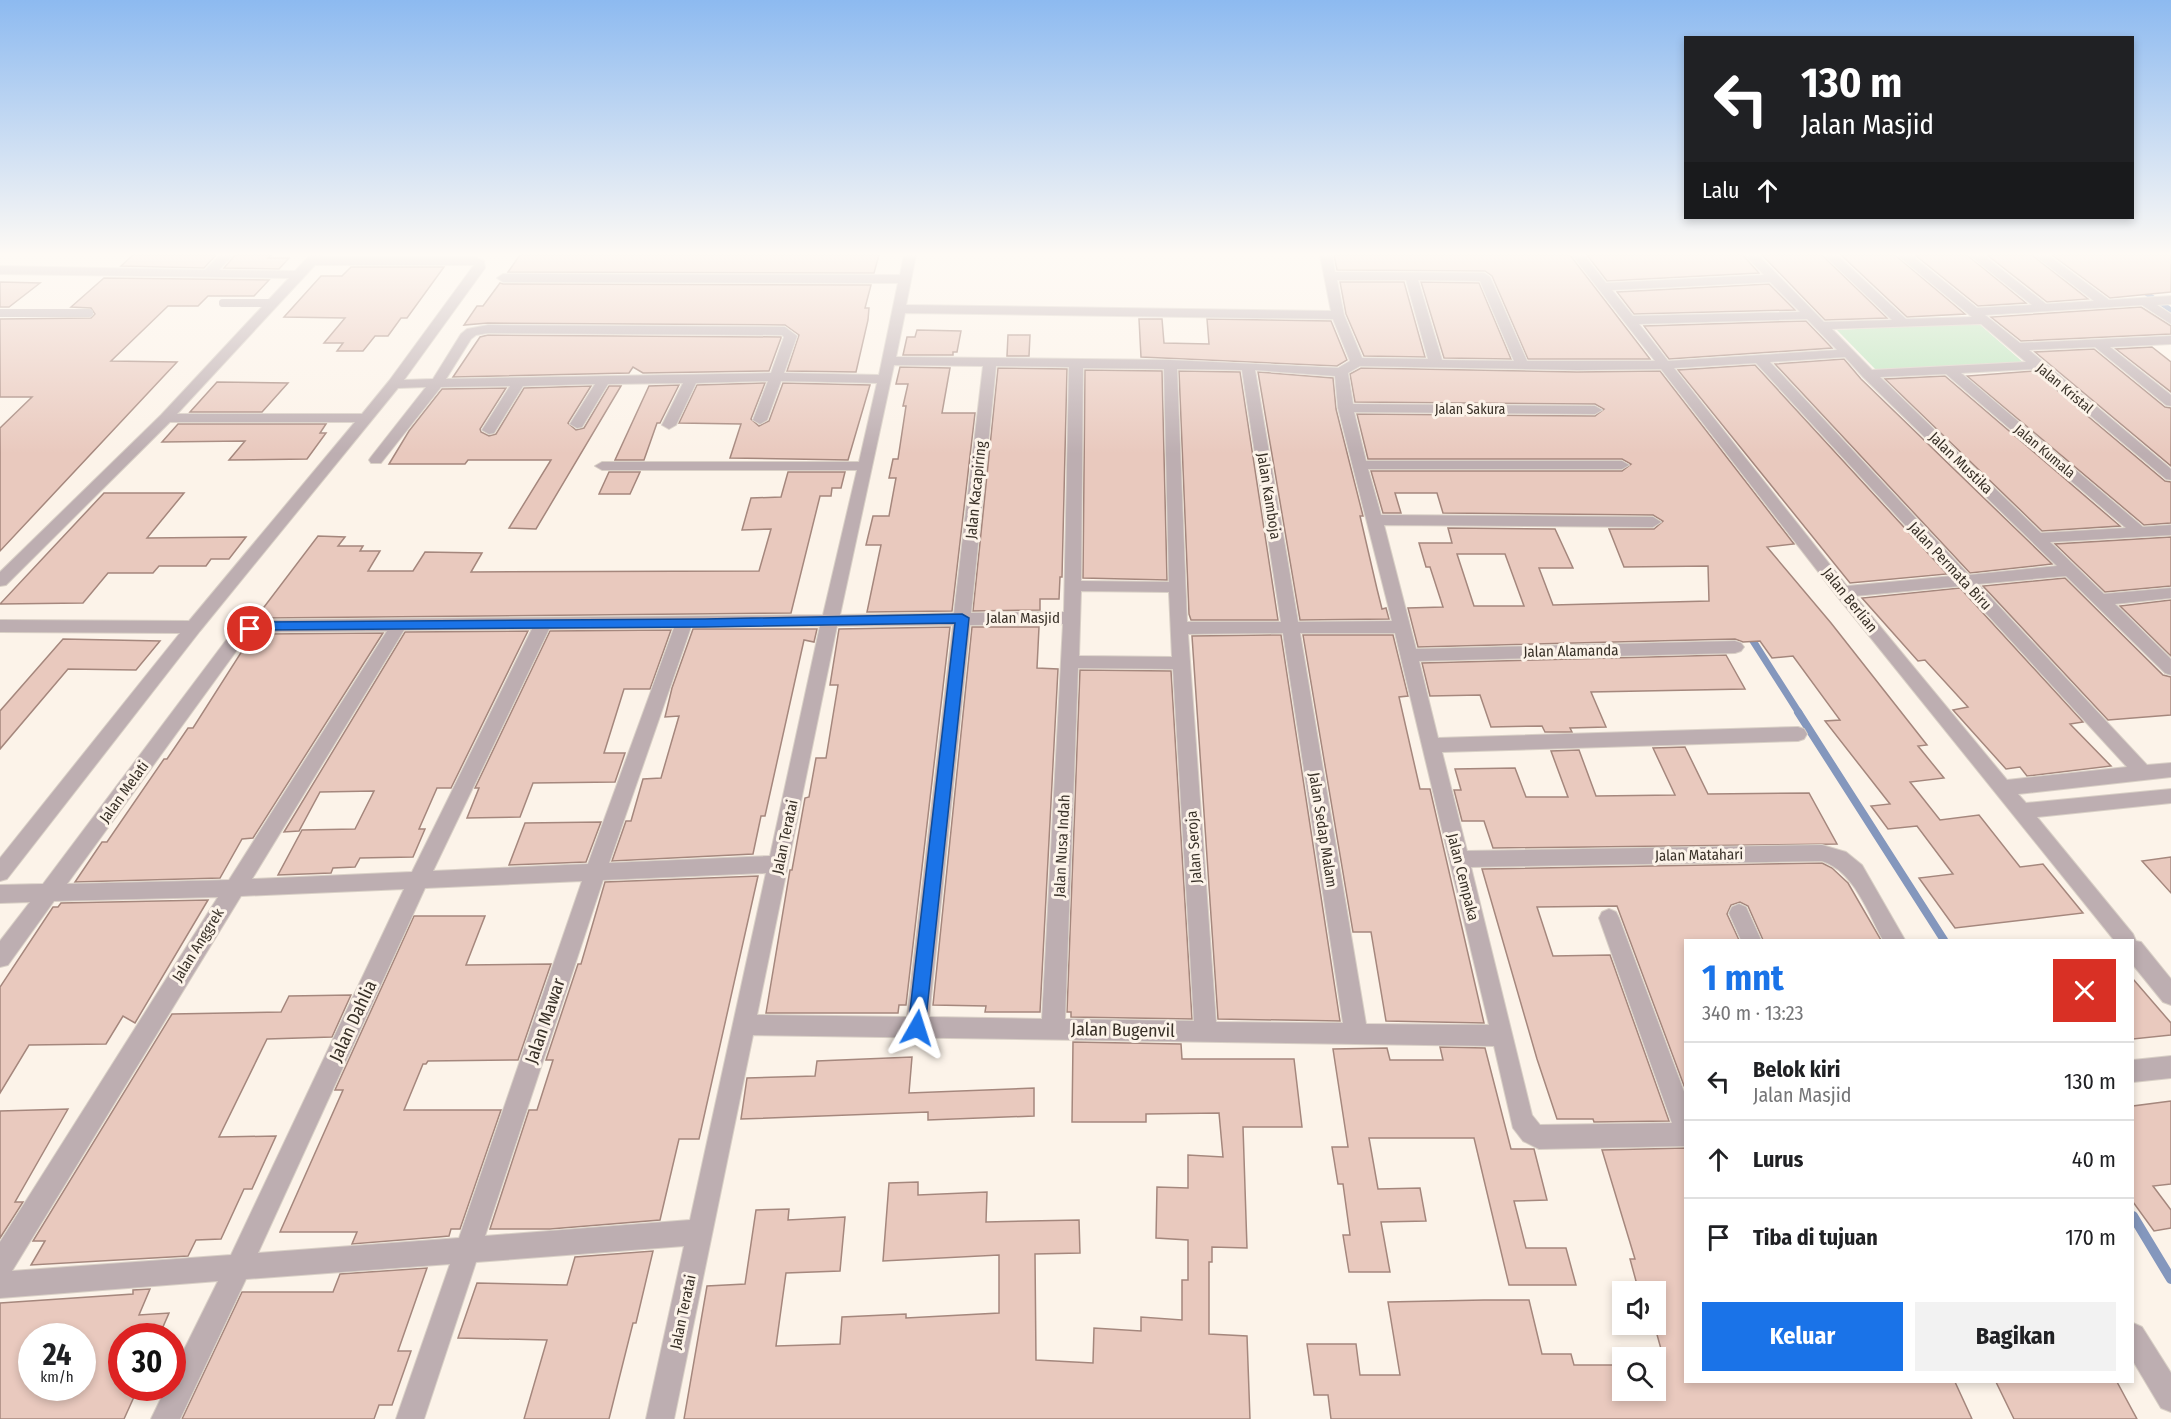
<!DOCTYPE html>
<html lang="id">
<meta charset="utf-8">
<style>
body{margin:0;font-family:"Fira Sans Condensed",sans-serif;background:#f2f2f2;color:#202124;height:100vh;display:flex;flex-direction:column;font-size:22px;white-space:nowrap}
*{box-sizing:border-box;margin:0}
p{font-size:20px;color:#757577}
.icon{flex:none;width:33px;height:33px;fill:none;stroke:currentColor;stroke-width:2;stroke-linecap:round;stroke-linejoin:round}
.map{position:relative;flex:1;overflow:hidden}
.side{position:absolute;left:1684px;top:939px;width:450px;height:444px;display:flex;flex-direction:column;background:#fff;border-radius:0px;box-shadow:0 3px 9px #0003}
.side>*{flex:none}
.banner{position:absolute;left:1684px;top:36px;width:450px;height:183px;border-radius:0px;box-shadow:0 3px 9px #0003;background:#202124;color:#fff;overflow:hidden}
.fabs{position:absolute;left:1612px;top:1281px;display:grid;gap:12px}
.fabs a{display:grid;place-items:center;width:54px;height:54px;border-radius:0px;background:#fff;box-shadow:0 3px 9px #0003;font-size:30px}
.speed{position:absolute;left:18px;top:1323px;display:flex;gap:12px;font-size:30px;font-weight:700;text-align:center}
.speed>*{display:grid;place-content:center;width:78px;height:78px;border-radius:50%;background:#fff;box-shadow:0 3px 9px #0003;line-height:1}
.speed small{font-size:15px;font-weight:400}
.speed .limit{border:9px solid #d22;background:#fff;color:#111}
.pin{position:absolute;display:grid;place-items:center;width:51px;height:51px;color:#fff;margin:-26px;border:3px solid #fff;border-radius:50%;box-shadow:0 2px 6px #0007}
.me{position:absolute;width:66px;margin:-33px;rotate:6deg;stroke-linejoin:round;filter:drop-shadow(0 0 4px #0008)}
.turn{display:flex;align-items:center;gap:21px;height:126px;padding:0 18px;font-size:27px}
.turn .icon{width:78px;height:78px;stroke-width:2.5}
.turn b{display:block;font-size:42px;line-height:51px}
.then{display:flex;align-items:center;height:57px;padding:0 18px;background:#0003;gap:12px;font-size:22px}
.round{display:grid;place-items:center;flex:none;width:63px;height:63px;border-radius:0px;background:#f2f2f2}
.summary{display:flex;align-items:center;justify-content:space-between;height:102px;padding:0 18px}
h1{font-size:36px;font-weight:700;line-height:45px;color:#1a73e8}
.primary-button{display:flex;gap:12px;margin-top:auto;padding:12px 18px}
.primary-button a{flex:1;height:69px;border-radius:0px;background:#1a73e8;color:#fff;font-size:24px;font-weight:700;line-height:69px;text-align:center}
.primary-button a+a{background:#f2f2f2;color:#202124}
ul{padding:0;list-style:none}
li{display:flex;align-items:center;gap:18px;height:78px;padding:0 18px;border-top:2px solid #e0e0e0}
li div{flex:1}
li b{display:block;font-size:22px}
li em{font-style:normal}
.map>svg:first-child{display:block}
</style>
<div class="map">
<svg width="2171" height="1419" viewBox="0 0 2171 1419">
<rect width="100%" height="100%" fill="#fcf3e9"/>
<path fill="#bae4bc" d="M1978,323L2025,364L1878,372L1837,330Z"/>
<g fill="none" stroke-linecap="round" stroke-linejoin="round">
<path stroke="#8497bd" stroke-width="5" d="M2140,289L2171,310"/>
<path stroke="#8497bd" stroke-width="7" d="M1748,633L1799,713"/>
<path stroke="#8497bd" stroke-width="8" d="M1798,712L1944,940"/>
<path stroke="#8497bd" stroke-width="10" d="M2133,1216L2171,1279"/>
</g>
<g fill="#e9c9be" stroke="#a5877d" stroke-width="1.5" fill-rule="evenodd">
<path d="M133,255H216L204,268L121,266Z"/>
<path d="M235,255H271L268,258H289L279,269L224,268Z"/>
<path d="M520,255H879L874,273L508,272Z"/>
<path d="M1334,255H1570L1650,359H1528L1492,276L1485,271L1337,270Z"/>
<path d="M1587,255H1743L1759,273L1607,281Z"/>
<path d="M1762,255H1822L1887,318L1825,320Z"/>
<path d="M1841,255H1895L1965,314L1907,317Z"/>
<path d="M1915,255H1967L2026,303L1978,306Z"/>
<path d="M1987,255H2032L2088,299L2047,302Z"/>
<path d="M2052,255H2171V292L2110,298Z"/>
<path d="M351,267H444L407,318H401L388,336H375L363,351H337L343,343H324L345,318L284,317L321,276H342Z"/>
<path d="M104,278L269,280L254,296H208L198,306H168L111,361L177,362L0,551V428L32,397H0V319L91,318L95,314L91,308L71,307Z"/>
<path d="M0,282L40,283L9,307H0Z"/>
<path d="M1340,282H1404L1425,357L1364,356L1346,314Z"/>
<path d="M1421,282L1479,283L1511,359L1444,358Z"/>
<path d="M500,283L503,284L871,285L865,308H869L868,320L856,372L787,371L799,335L785,325L488,323L464,325L477,306H483Z"/>
<path d="M1769,284L1795,310L1634,314L1617,292Z"/>
<path d="M2141,307L2171,326V334L2021,341L1991,317Z"/>
<path d="M1139,319H1162L1164,343L1209,344L1207,319L1331,321L1347,360L1337,366L1141,357Z"/>
<path d="M1806,321L1832,348L1669,359L1644,326Z"/>
<path d="M917,330L961,331L957,352H953V355H903L907,337H915Z"/>
<path d="M488,335L781,337V338L769,371L643,373L633,367L629,373L453,377L480,337Z"/>
<path d="M1008,335H1030L1029,356H1007Z"/>
<path d="M2152,347L2171,362V392L2116,349Z"/>
<path d="M2094,349L2165,407L2171,408V466L2035,352Z"/>
<path d="M1844,359L1861,379L2052,564L1970,573L1775,364Z"/>
<path d="M1755,365L1947,574L1850,583L1678,370Z"/>
<path d="M900,367L950,368L942,413H975L952,611L867,612L881,545H866L873,516H889L896,478H889L893,459H898L906,406H903L908,384H896Z"/>
<path d="M998,368L1067,369L1062,577H1060L1059,599H1040V610L973,611Z"/>
<path d="M1361,368L1577,372L1660,371L1794,544L1767,547L1831,623L1927,745L1918,746L1944,778L1910,782L1940,820L1979,815L2020,867L2043,864L2083,913L1955,928L1919,878L1953,874L1917,826L1888,829L1871,806L1890,804L1825,721L1840,720L1793,656L1772,658L1760,641L1743,642L1735,639L1418,647L1408,608L1443,607L1430,567H1426L1419,543H1452L1448,528L1555,529L1573,568H1539L1553,605L1709,601L1708,566L1624,567L1609,529H1654L1663,521L1653,515L1443,513L1437,493H1395L1401,513H1383L1371,471H1622L1631,464L1622,459H1368L1357,414L1595,416L1604,409L1595,404L1355,402L1350,374ZM1457,554H1505L1524,606H1474Z"/>
<path d="M1085,370L1162,371L1167,580L1083,578Z"/>
<path d="M1179,371L1240,372L1278,620H1191L1189,614Z"/>
<path d="M2034,371L2165,481L2171,482V523L2144,525L1967,376Z"/>
<path d="M1258,372L1333,378L1336,409L1363,516H1360L1377,589L1382,609L1386,608L1389,619L1300,620Z"/>
<path d="M1945,376L2120,526L2042,531L1885,379Z"/>
<path d="M217,382L288,383L262,412H190Z"/>
<path d="M765,383L751,419L759,426L769,421L783,383L870,385L848,460L730,458L741,424L679,423L697,385Z"/>
<path d="M679,385L660,423H657L644,460H615L649,386Z"/>
<path d="M591,386L568,423L576,430L584,428L609,386H621L536,529L509,528L551,460H468L465,464H389L409,431L442,389L506,388L480,429L481,432L489,436L496,434L524,388Z"/>
<path d="M178,424H326L320,433H326L307,459L229,460L245,441L162,442Z"/>
<path d="M609,472H640L630,494H599Z"/>
<path d="M788,472H845L841,488H832L831,496H820L791,613L264,618L265,615H258L318,536L345,537L338,546H363L360,551H380L368,571H413L425,552L482,553L471,572L759,571L771,529L742,530L751,498L781,497Z"/>
<path d="M104,493H184L147,538L246,537L229,559H211L206,566H159L153,573H108L83,603L0,604Z"/>
<path d="M2171,537V586L2105,592L2055,544Z"/>
<path d="M2065,578L2163,675L2171,677V715L2108,720L1983,586Z"/>
<path d="M1960,588L2083,722L2070,724L2111,766L2027,776L2020,767L2006,769L1953,710L1968,707L1925,660L1918,661L1862,598Z"/>
<path d="M2171,600V656L2120,606Z"/>
<path d="M950,627L906,1005H899L898,1013H766L790,870H792L805,798L809,797L816,758H826L838,685H830L839,629Z"/>
<path d="M972,627H1039L1037,668L1058,669L1040,1012H985L986,1006L933,1005Z"/>
<path d="M693,629H817L814,642L804,640L765,816H761L753,854L612,861L626,821H631L643,779L661,778L679,716L665,717L672,688Z"/>
<path d="M671,630L650,689H624L604,753H625L615,782L533,783L520,817L467,818L479,788H475L550,631Z"/>
<path d="M528,631L451,788H437L419,829H425L413,857L360,858L355,867L333,868L331,873L278,875L302,830L355,829L374,791L320,792L299,831L284,832L405,632Z"/>
<path d="M383,633L253,838L242,839L220,878L75,882L102,842H107L164,759H167L188,728H193L249,640L263,634Z"/>
<path d="M1281,635L1340,1021L1218,1019L1192,636Z"/>
<path d="M1303,635H1393L1408,696L1399,697L1420,789H1430L1484,1023L1386,1021L1371,932H1353Z"/>
<path d="M63,639L160,641L136,670L68,669L0,749V711Z"/>
<path d="M1726,655L1745,689L1591,692L1606,727L1570,728L1572,732H1545L1542,726L1491,727L1480,695L1430,696L1422,663Z"/>
<path d="M1080,670L1171,671L1192,1019L1071,1017V1012H1067Z"/>
<path d="M1685,747L1708,794L1809,793L1837,844L1493,848L1484,821H1462L1454,790H1461L1455,769L1515,768L1526,797H1568L1551,751L1579,750L1596,796L1675,795L1653,748Z"/>
<path d="M601,822L586,862L509,865L525,823Z"/>
<path d="M2171,857V893L2142,861Z"/>
<path d="M1822,863L1832,868L1848,883L1881,940H1763L1748,906L1740,902L1731,905L1727,914L1739,940H1686V1091L1617,906L1537,907L1553,956L1610,955L1669,1121L1594,1122L1593,1119H1557L1537,1059L1482,869Z"/>
<path d="M758,876L699,1139H679L660,1220L550,1229H490L529,1110H537L553,1060H546L578,964H581L605,882Z"/>
<path d="M208,900L135,1023L123,1016L106,1044L29,1045L0,1093V987L53,907H58L61,903Z"/>
<path d="M414,916H485L466,965L551,964L518,1060L428,1061L426,1064H423L404,1110H501L460,1229H451L449,1236L438,1237L352,1244L357,1232H280L343,1090H335Z"/>
<path d="M2133,979L2171,1023V1035L2133,1039Z"/>
<path d="M351,995L332,1037L267,1039L219,1137L276,1136L252,1189H244L221,1239L196,1240L188,1256L31,1265L45,1241H33L172,1014L281,1012L289,996Z"/>
<path d="M1073,1042L1181,1044L1182,1059H1294L1302,1127H1243L1247,1248L1212,1247V1262H1209V1334L1247,1336L1250,1419H684L707,1286L745,1284L756,1210L789,1209L788,1220L845,1217L840,1271L786,1273L776,1346L840,1344L842,1317L906,1314V1318L999,1313V1255L883,1261L889,1183L918,1182V1195L987,1192L986,1222L1079,1220L1080,1253L1035,1254L1036,1360L1093,1363L1094,1328L1141,1331V1317L1182,1320V1280H1188V1240L1156,1238L1157,1187L1188,1188V1155L1223,1157L1219,1113L1146,1114V1122H1072Z"/>
<path d="M1440,1047L1485,1048L1511,1149H1534L1547,1200L1514,1201L1526,1248H1566L1576,1285H1509L1474,1138H1369L1378,1189L1420,1188L1426,1221L1381,1222L1390,1272H1349L1343,1235H1350L1343,1184H1338L1332,1147H1348L1333,1049L1387,1048L1390,1060H1443Z"/>
<path d="M912,1057L909,1093L1034,1088V1116L928,1120V1112L741,1119L747,1078L815,1076L817,1061Z"/>
<path d="M2171,1101V1184L2153,1186L2171,1210V1228L2154,1231L2133,1202V1106Z"/>
<path d="M68,1109L15,1202H23L0,1238V1111Z"/>
<path d="M1686,1148V1382H1955L1972,1419H1331L1328,1395H1314L1307,1344H1356L1360,1375H1400L1388,1302L1484,1300H1529L1542,1354H1571L1574,1365H1623V1390H1656V1358L1643,1356H1663L1654,1324L1656,1292H1639L1630,1259H1635L1602,1150Z"/>
<path d="M653,1251L636,1323H633L609,1419H524L547,1340L458,1338L477,1283L567,1285L575,1257Z"/>
<path d="M427,1268L398,1351H411L392,1405H379L374,1419H182L242,1292H333L340,1274Z"/>
<path d="M150,1289L139,1315L169,1313L159,1336H122V1388H138L124,1419H0V1303L133,1294V1290ZM32,1336H82V1388H32Z"/>
<path d="M1996,1382H2117L2137,1419H2014Z"/>
</g>
<g fill="none" stroke-linecap="round" stroke-linejoin="round">
<defs>
<g id="service">
<path d="M223,303H273"/>
<path d="M0,313H89"/>
</g>
<g id="minor">
<path d="M220,255H233L219,270L295,271L310,255H323L321,257H474L484,261L485,268L404,380L433,379L461,334L467,329L488,325L785,327L797,336L784,373L879,375L898,283L503,282L497,278L503,274L900,275L904,255H916L906,305L1331,311L1320,255H1332L1335,272L1484,273L1490,277L1527,361H1655L1572,255H1584L1606,283L1764,275L1745,255H1758L1824,322L1892,320L1824,255H1837L1906,319L1972,317L1897,255H1911L1977,308L2032,305L1969,255H1983L2046,304L2094,301L2034,255H2048L2109,300L2171,296V304L2157,305L2171,314V324L2142,305L1985,315L2020,343L2171,336V344L2110,347L2171,395V406L2166,405L2095,347L2029,350L2171,469V480L2166,479L2035,369L1961,373L2143,527L2171,525V535L2050,542L2104,594L2171,588V598L2115,604L2171,659V675L2165,673L2066,576L1978,584L2147,765L2171,763V777L2018,794L2026,803L2171,789V803L2037,817L2133,934L2136,941L2141,942L2171,979V1005L2163,1002L2133,965V940H2114L1837,596L1661,369L1577,370L1360,366L1348,373L1353,404L1595,406L1602,410L1595,414L1354,412L1366,461H1622L1629,465L1622,469H1368L1381,515L1653,517L1661,522L1653,527L1384,525L1416,649L1735,641L1741,643L1744,647L1741,651L1735,653L1419,661L1438,738L1798,727L1804,729L1807,734L1804,739L1798,741L1442,752L1467,851L1822,845L1846,852L1862,865L1905,940H1883C1868,913 1854,871 1822,861L1471,867L1532,1115L1540,1125L1672,1123L1599,918L1602,912L1609,909L1616,912L1619,918L1686,1097V1146L1539,1149L1523,1141L1513,1128L1494,1046L753,1035L674,1419H646L684,1246L476,1262L424,1419H396L450,1264L246,1279L180,1419H151L166,1388H172V1374L218,1281L0,1298V1242L218,897L54,901L8,965L0,967V941L30,902L0,903V885L43,884L233,631L244,625L263,620L823,615L857,470H602L595,466L602,462H859L877,383L781,381L767,420L760,424L753,420L768,381L696,383L676,425L669,429L662,425L683,383L608,384L582,427L577,428L570,424L595,384L523,386L494,433L489,434L482,430L510,386L441,387L381,463H371L369,460L371,457L426,387L398,388L200,631L7,879L0,881V858L180,633L0,632V620L189,621L355,422H170L6,585L0,586V572L161,415L289,278L0,274V266L205,270ZM315,265H474L389,381L362,414H177ZM1337,280H1406L1428,359L1362,358L1344,315ZM1418,280L1480,281L1514,361L1442,360ZM1770,282L1800,312L1633,316L1612,290ZM905,313L1333,319L1350,361L1338,368L1170,360L896,357ZM1807,319L1837,350L1668,361L1639,324ZM1981,324L2026,362L1872,370L1832,329ZM488,333L782,335L784,337L771,373L446,379L471,339L476,335ZM1845,357L1863,377L2057,566L1969,575L1770,362ZM1756,363L1952,576L1847,586L1674,368ZM894,365L983,366L954,613L840,615ZM996,366L1069,367L1064,612L971,613ZM1083,368L1164,369L1169,582L1081,581ZM1177,369L1242,370L1281,622H1187ZM1255,370L1335,376L1338,408L1392,621L1298,622ZM1946,374L2126,528L2041,533L1880,377ZM1961,586L2127,767L2007,780L1855,596ZM1081,591L1169,592L1172,657L1079,656ZM1063,624L1042,1019L929,1017L970,625ZM953,625L907,1017L757,1015L837,626ZM820,626L770,856L609,863L691,627ZM674,628L588,864L433,871L549,629ZM532,629L412,872L252,879L404,630ZM387,631L229,880L67,884L245,639L263,632ZM1283,633L1343,1023L1216,1022L1188,634ZM1300,633H1395L1489,1025L1366,1024ZM1078,668L1173,669L1194,1021L1065,1019ZM766,873L690,1220L485,1236L603,880ZM582,881L459,1238L258,1253L425,888ZM404,889L231,1255L12,1271L241,896Z"/>
<path d="M1739,904L1746,907L1761,940H1741L1729,913L1732,907Z"/>
<path d="M2171,1056V1078L2133,1082V1060Z"/>
<path d="M2133,1323L2142,1327L2171,1373V1412L2161,1408L2133,1361Z"/>
</g>
</defs>
<use href="#service" stroke="#d9d0c6" stroke-width="8"/>
<use href="#minor" stroke="#d9d0c6" stroke-width="2"/>
<use href="#service" stroke="#bdaeb1" stroke-width="8"/>
<use href="#minor" fill="#bdaeb1" fill-rule="evenodd"/>
</g>
<linearGradient id="sky" x2="0" y2="1"><stop stop-color="#8dbaf0"/><stop offset="0.56" stop-color="#fefaf5"/><stop offset="1" stop-color="#fefaf5" stop-opacity="0"/></linearGradient>
<rect width="2171" height="454" fill="url(#sky)"/>
<path fill="#1a73e8" stroke="#114b97" stroke-width="1.5" d="M962,614L969,618L925,1028L923,1033L917,1036L911,1033L908,1028L955,623L705,627L263,630L250,633L244,629L245,626L263,622L705,619Z"/>
<g text-anchor="middle" stroke-width="6" stroke-linejoin="round" paint-order="stroke">
<g font-size="14" fill="#393128" stroke="#fcf3e9">
<text transform="translate(2065 388) rotate(40)" y="5">Jalan Kristal</text>
<text x="1470" y="414">Jalan Sakura</text>
<text transform="translate(2045 451) rotate(40)" y="5">Jalan Kumala</text>
</g>
<g font-size="15" fill="#393128" stroke="#fcf3e9">
<text transform="translate(1961 463) rotate(44)" y="5">Jalan Mustika</text>
<text transform="translate(976 490) rotate(-84)" y="5">Jalan Kacapiring</text>
<text transform="translate(1269 496) rotate(81)" y="5">Jalan Kamboja</text>
<text transform="translate(1950 566) rotate(47)" y="5">Jalan Permata Biru</text>
<text transform="translate(1850 600) rotate(51)" y="5">Jalan Berlian</text>
<text x="1023" y="623">Jalan Masjid</text>
<text transform="translate(1571 651) rotate(-1)" y="5">Jalan Alamanda</text>
<text transform="translate(124 792) rotate(-54)" y="5">Jalan Melati</text>
<text transform="translate(1323 830) rotate(81)" y="5">Jalan Sedap Malam</text>
<text transform="translate(785 837) rotate(-78)" y="5">Jalan Teratai</text>
<text transform="translate(1062 846) rotate(-87)" y="5">Jalan Nusa Indah</text>
<text transform="translate(1194 847) rotate(-94)" y="5">Jalan Seroja</text>
<text transform="translate(1699 855) rotate(-1)" y="5">Jalan Matahari</text>
<text transform="translate(1463 877) rotate(76)" y="5">Jalan Cempaka</text>
<text transform="translate(198 945) rotate(-58)" y="5">Jalan Anggrek</text>
<text transform="translate(683 1312) rotate(-78)" y="5">Jalan Teratai</text>
</g>
<g font-size="18" fill="#393128" stroke="#fcf3e9">
<text transform="translate(353 1021) rotate(-65)" y="6">Jalan Dahlia</text>
<text transform="translate(545 1021) rotate(-71)" y="6">Jalan Mawar</text>
<text transform="translate(1123 1030) rotate(1)" y="6">Jalan Bugenvil</text>
</g>
</g>
</svg>
<div class="fabs">
<a><svg class="icon" aria-label="sound" viewBox="0 0 24 24"><path d="M4 9h4l5-4v14l-5-4H4zM17 9q2 3 0 6"/></svg></a>
<a><svg class="icon" aria-label="search" viewBox="0 0 24 24"><circle cx="10" cy="10" r="6"/><path d="M15 15l6 6"/></svg></a>
</div>
<div class="speed"><div>24<small>km/h</small></div><div class="limit">30</div></div>
<div class="pin" style="left:250px;top:629px;background:#d93025"><svg class="icon" aria-label="arrive" viewBox="0 0 24 24"><path d="M6 21V4h12l-3 4 3 4H6"/></svg></div>
<svg class="me" style="left:917px;top:1028px" viewBox="-20 -20 40 40"><path d="M0-17L14 15 0 8-14 15z" fill="#1a73e8" stroke="#fff" stroke-width="4"/></svg>
<div class="banner">
<div class="turn"><svg class="icon" aria-label="left" viewBox="0 0 24 24"><path d="M17 20v-9H6M10 6l-5 5 5 5"/></svg><div><b>130 m</b>Jalan Masjid</div></div>
<div class="then">Lalu<svg class="icon" aria-label="ahead" viewBox="0 0 24 24"><path d="M12 20V5M6 11l6-6 6 6"/></svg></div>
</div>
<section class="side">
<div class="summary"><div><h1>1 mnt</h1><p>340 m · 13:23</p></div><a class="round" style="background:#d93025;color:#fff"><svg class="icon" aria-label="close" viewBox="0 0 24 24"><path d="M6 6l12 12M18 6L6 18"/></svg></a></div>
<ul>
<li><svg class="icon" aria-label="left" viewBox="0 0 24 24"><path d="M17 20v-9H6M10 6l-5 5 5 5"/></svg><div><b>Belok kiri</b><p>Jalan Masjid</p></div><em>130 m</em></li>
<li><svg class="icon" aria-label="ahead" viewBox="0 0 24 24"><path d="M12 20V5M6 11l6-6 6 6"/></svg><div><b>Lurus</b></div><em>40 m</em></li>
<li><svg class="icon" aria-label="arrive" viewBox="0 0 24 24"><path d="M6 21V4h12l-3 4 3 4H6"/></svg><div><b>Tiba di tujuan</b></div><em>170 m</em></li>
</ul>
<div class="primary-button"><a>Keluar</a><a>Bagikan</a></div>
</section>
</div>
